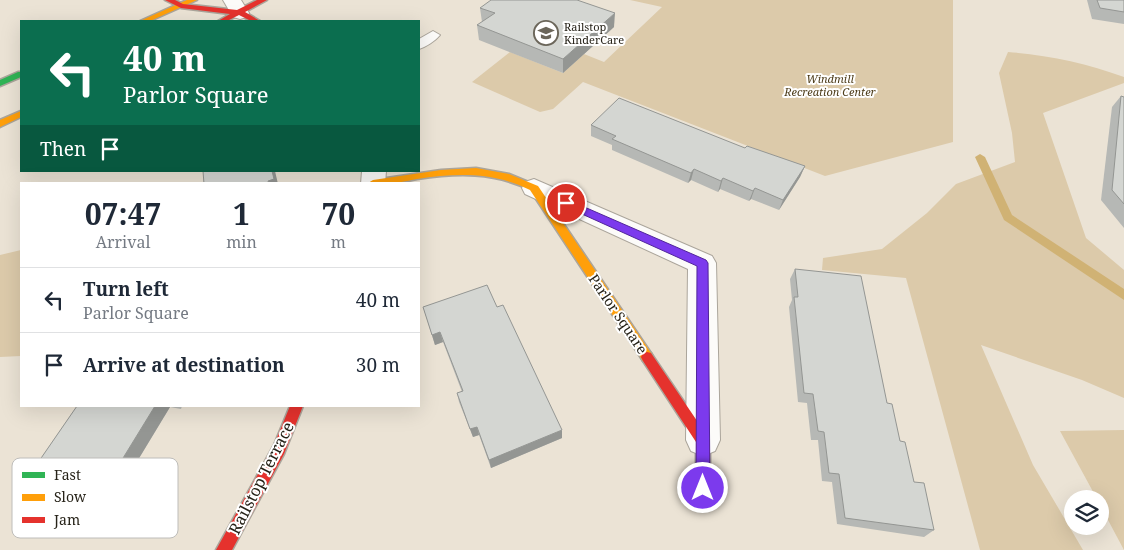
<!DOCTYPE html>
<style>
body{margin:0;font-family:"Noto Serif",serif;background:#f2f2f3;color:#1f2937;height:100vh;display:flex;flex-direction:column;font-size:19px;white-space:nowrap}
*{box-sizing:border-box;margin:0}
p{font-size:16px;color:#747a83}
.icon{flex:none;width:28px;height:28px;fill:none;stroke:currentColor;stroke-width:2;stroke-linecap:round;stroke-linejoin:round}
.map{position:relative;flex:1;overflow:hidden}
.side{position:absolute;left:20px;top:182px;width:400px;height:225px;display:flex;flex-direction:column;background:#fff;border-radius:0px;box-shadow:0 5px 20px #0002}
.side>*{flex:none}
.guide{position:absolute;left:20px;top:20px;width:400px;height:152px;border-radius:0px;box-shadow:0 5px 20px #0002;background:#0b6e4f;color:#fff;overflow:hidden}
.fabs{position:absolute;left:1064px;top:490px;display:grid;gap:10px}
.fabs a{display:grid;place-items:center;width:45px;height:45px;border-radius:50%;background:#fff;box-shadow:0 5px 20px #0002;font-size:25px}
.pin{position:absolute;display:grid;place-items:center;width:42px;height:42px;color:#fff;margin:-21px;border:2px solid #fff;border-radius:50%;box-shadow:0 1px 5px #0007}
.me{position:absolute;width:55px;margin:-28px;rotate:0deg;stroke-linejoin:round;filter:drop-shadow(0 0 4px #0008)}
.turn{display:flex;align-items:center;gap:18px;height:105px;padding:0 20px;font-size:22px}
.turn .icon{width:65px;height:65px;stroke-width:2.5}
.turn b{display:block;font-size:35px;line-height:42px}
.then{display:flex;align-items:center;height:48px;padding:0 20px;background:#0003;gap:10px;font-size:19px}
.eta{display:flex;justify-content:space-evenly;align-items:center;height:85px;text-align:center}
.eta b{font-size:30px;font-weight:700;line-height:35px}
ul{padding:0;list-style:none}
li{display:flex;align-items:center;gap:15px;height:65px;padding:0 20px;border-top:1px solid #e0e1e3}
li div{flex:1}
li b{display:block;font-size:19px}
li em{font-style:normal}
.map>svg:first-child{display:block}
</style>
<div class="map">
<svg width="1124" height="550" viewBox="0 0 1124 550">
<rect width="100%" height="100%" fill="#ebe3d5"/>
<g fill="#dccaaa">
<path d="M630,0H953V142L825,176L583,82L553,109L540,112L472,82L510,52L563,73L584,54L604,62L662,7Z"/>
<path d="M1008,52C1048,55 1086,63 1124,77V83L1043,113L1086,238L1124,270V398L1082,380L981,345L1033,465L1083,550H980L906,278L822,270L823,258L882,249L927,213L956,184L1015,162L1012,133L999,73Z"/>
<path d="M21,250V356L0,357V255Z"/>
<path d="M1124,430V550L1100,505V499H1097L1060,431Z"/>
</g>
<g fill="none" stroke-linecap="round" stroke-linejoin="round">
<path fill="#d0b274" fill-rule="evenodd" d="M980,154L985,157L1012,215L1124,289V300L1004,220L975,157Z"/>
<defs>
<path id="lane" d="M433,31L440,35C435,41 426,47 419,49V39Z"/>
<g id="street">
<path d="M223,0H241L249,13L247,17L240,19L233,17Z"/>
<path d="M362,171H386L385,184H361Z"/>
<path d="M534,179L712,256L716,263L720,440L715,451L703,456L691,451L686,440L688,269L525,194L522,188L525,182Z"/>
</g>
<path id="fast" d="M18,72H21V77L0,86V80Z"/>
<g id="slow">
<path d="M187,0H197L150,21H140Z"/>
<path d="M21,111V117L0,127V120Z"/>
<path d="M476,168L509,174L538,186L651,353L653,357L651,361L647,362L643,361L530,190C494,172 457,173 417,179C402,182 384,186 368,183L373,180L441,170Z"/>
</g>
<g id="jam">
<path d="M165,0H175L183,4L237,10L257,0H267L245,12L260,21H251L239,15L227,21H218L230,14L181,8Z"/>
<path d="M647,352L651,353L710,440V503L708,508L703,510L698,508L696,503V442L643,361L641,357L643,353Z"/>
<path d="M290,406H303L284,454L232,550H216L274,445Z"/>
</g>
</defs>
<use href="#lane" stroke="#aba59b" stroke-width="2"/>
<use href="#street" stroke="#aba59b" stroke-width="2"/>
<use href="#fast" stroke="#aba59b" stroke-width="3"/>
<use href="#slow" stroke="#aba59b" stroke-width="3"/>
<use href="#jam" stroke="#aba59b" stroke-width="3"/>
<use href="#lane" fill="#fcfbf9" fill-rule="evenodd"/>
<use href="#street" fill="#fcfbf9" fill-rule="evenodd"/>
<use href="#fast" fill="#30b455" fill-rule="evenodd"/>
<use href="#slow" fill="#ff9f0a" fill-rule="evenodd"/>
<use href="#jam" fill="#e5322d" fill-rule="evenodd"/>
</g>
<g fill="#b6b8b5">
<path d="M1087,0H1124V24L1092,19Z"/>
<path d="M480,8L614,27L563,73L479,40L477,25L482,22Z"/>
<path d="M1121,96L1124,97V228L1101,200L1112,107Z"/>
<path d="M591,125L745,148L805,166L800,177L779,210L751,199L749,201L720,189L718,192L691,180L688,183L612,150V145L591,136Z"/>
<path d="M795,269L887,403L914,482L934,530L924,537L837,524L832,482L822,481L818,440H811L807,403L798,402L789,307L792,300L790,279Z"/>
<path d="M423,307L562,438L491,468L479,435L473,437L459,402L457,393L462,392L443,342L435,345Z"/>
<path d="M77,406H182L181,409L170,407L124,483L51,472L37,464Z"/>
</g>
<g fill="#949693">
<path d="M615,13L614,27L563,73V59Z"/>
<path d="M805,166L800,177L779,210L783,200Z"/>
<path d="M694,169L691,180L688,183L691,173Z"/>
<path d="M272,171H275L278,184H269L268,181Z"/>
<path d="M723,178L720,189L718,192L721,181Z"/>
<path d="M755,188L751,199L749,201L753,191Z"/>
<path d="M440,332L443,342L435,345L432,335Z"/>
<path d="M155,406H169L170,407L124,483L112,476Z"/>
<path d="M477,427L479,435L473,437L470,429Z"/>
<path d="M562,430V438L491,468L489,460Z"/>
</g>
<g fill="#d4d6d2" stroke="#949693">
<path d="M491,0H577L615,13L563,59L477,25L495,13L480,8Z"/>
<path d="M1097,0H1124V12L1100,8Z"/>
<path d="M1121,96L1124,97V204L1112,190Z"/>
<path d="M619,98L745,148L747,146L805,166L783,200L755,188L753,191L723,178L721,181L694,169L691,173L612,139L616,136L591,125Z"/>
<path d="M203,171H272L274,179L268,181L269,184H204Z"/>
<path d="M795,269L861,276L887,403L892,404L900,441L905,442L914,482L924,483L934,530L845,518L839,474L829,473L824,432L818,431L813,394L804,393L794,297H798Z"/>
<path d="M487,285L497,307L503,305L562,430L489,460L477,427L470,429L457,393L463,391L440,332L432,335L423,307Z"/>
<path d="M77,406H155L112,476L37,464Z"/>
</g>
<path fill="#7c3aed" stroke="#51269a" d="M566,199L706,260L708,263L710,488L708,493L703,495L698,493L696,488L697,266L562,205L561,203L562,200Z"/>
<defs>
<symbol id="school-ring" viewBox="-11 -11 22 22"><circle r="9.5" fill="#fff" stroke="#6b665a" stroke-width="1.5"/><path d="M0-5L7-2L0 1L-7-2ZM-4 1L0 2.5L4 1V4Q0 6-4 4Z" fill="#6b665a"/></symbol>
</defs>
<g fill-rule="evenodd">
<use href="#school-ring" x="532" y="19" width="28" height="28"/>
</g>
<g text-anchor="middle" stroke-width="4" stroke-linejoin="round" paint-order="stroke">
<g font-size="11" fill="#262218" stroke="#fff" text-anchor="start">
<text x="564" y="31">Railstop<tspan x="564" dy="13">KinderCare</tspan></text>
</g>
<g font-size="11" font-style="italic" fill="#4d3c19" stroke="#fff">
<text x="830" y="83">Windmill<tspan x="830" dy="13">Recreation Center</tspan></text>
</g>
<g font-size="14" fill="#262218" stroke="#fff">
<text transform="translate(618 314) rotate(56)" y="5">Parlor Square</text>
</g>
<g font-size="16" fill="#262218" stroke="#fff">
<text transform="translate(261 478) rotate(-63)" y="6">Railstop Terrace</text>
</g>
</g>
<rect x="12" y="458" width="166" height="80" rx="8" fill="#fff" stroke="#bebdba" stroke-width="1"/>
<rect x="22" y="472" width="23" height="6" fill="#30b455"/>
<rect x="22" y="494" width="23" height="7" fill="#ff9f0a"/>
<rect x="22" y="517" width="23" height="6" fill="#e5322d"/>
<g font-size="14" fill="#262218">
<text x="54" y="480">Fast</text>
<text x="54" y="502">Slow</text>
<text x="54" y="525">Jam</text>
</g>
</svg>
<div class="fabs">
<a><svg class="icon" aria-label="layers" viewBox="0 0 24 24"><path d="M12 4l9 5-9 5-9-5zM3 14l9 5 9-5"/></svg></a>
</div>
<div class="pin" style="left:566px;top:203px;background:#d93025"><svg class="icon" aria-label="arrive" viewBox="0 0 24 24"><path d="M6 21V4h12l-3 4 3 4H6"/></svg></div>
<svg class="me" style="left:703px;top:488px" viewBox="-20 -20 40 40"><circle r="17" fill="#7c3aed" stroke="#fff" stroke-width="3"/><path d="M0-11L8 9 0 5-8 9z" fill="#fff"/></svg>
<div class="guide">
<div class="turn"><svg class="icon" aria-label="left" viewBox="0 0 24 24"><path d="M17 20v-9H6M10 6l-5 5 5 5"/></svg><div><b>40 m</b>Parlor Square</div></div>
<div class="then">Then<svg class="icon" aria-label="arrive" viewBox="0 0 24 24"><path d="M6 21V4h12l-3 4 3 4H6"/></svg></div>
</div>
<section class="side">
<div class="eta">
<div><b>07:47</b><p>Arrival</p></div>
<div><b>1</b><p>min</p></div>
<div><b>70</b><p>m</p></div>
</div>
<ul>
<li><svg class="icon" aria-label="left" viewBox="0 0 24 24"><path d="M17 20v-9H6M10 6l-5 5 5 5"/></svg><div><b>Turn left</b><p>Parlor Square</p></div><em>40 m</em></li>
<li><svg class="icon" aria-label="arrive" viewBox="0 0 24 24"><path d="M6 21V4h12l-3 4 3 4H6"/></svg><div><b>Arrive at destination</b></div><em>30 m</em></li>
</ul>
</section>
</div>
